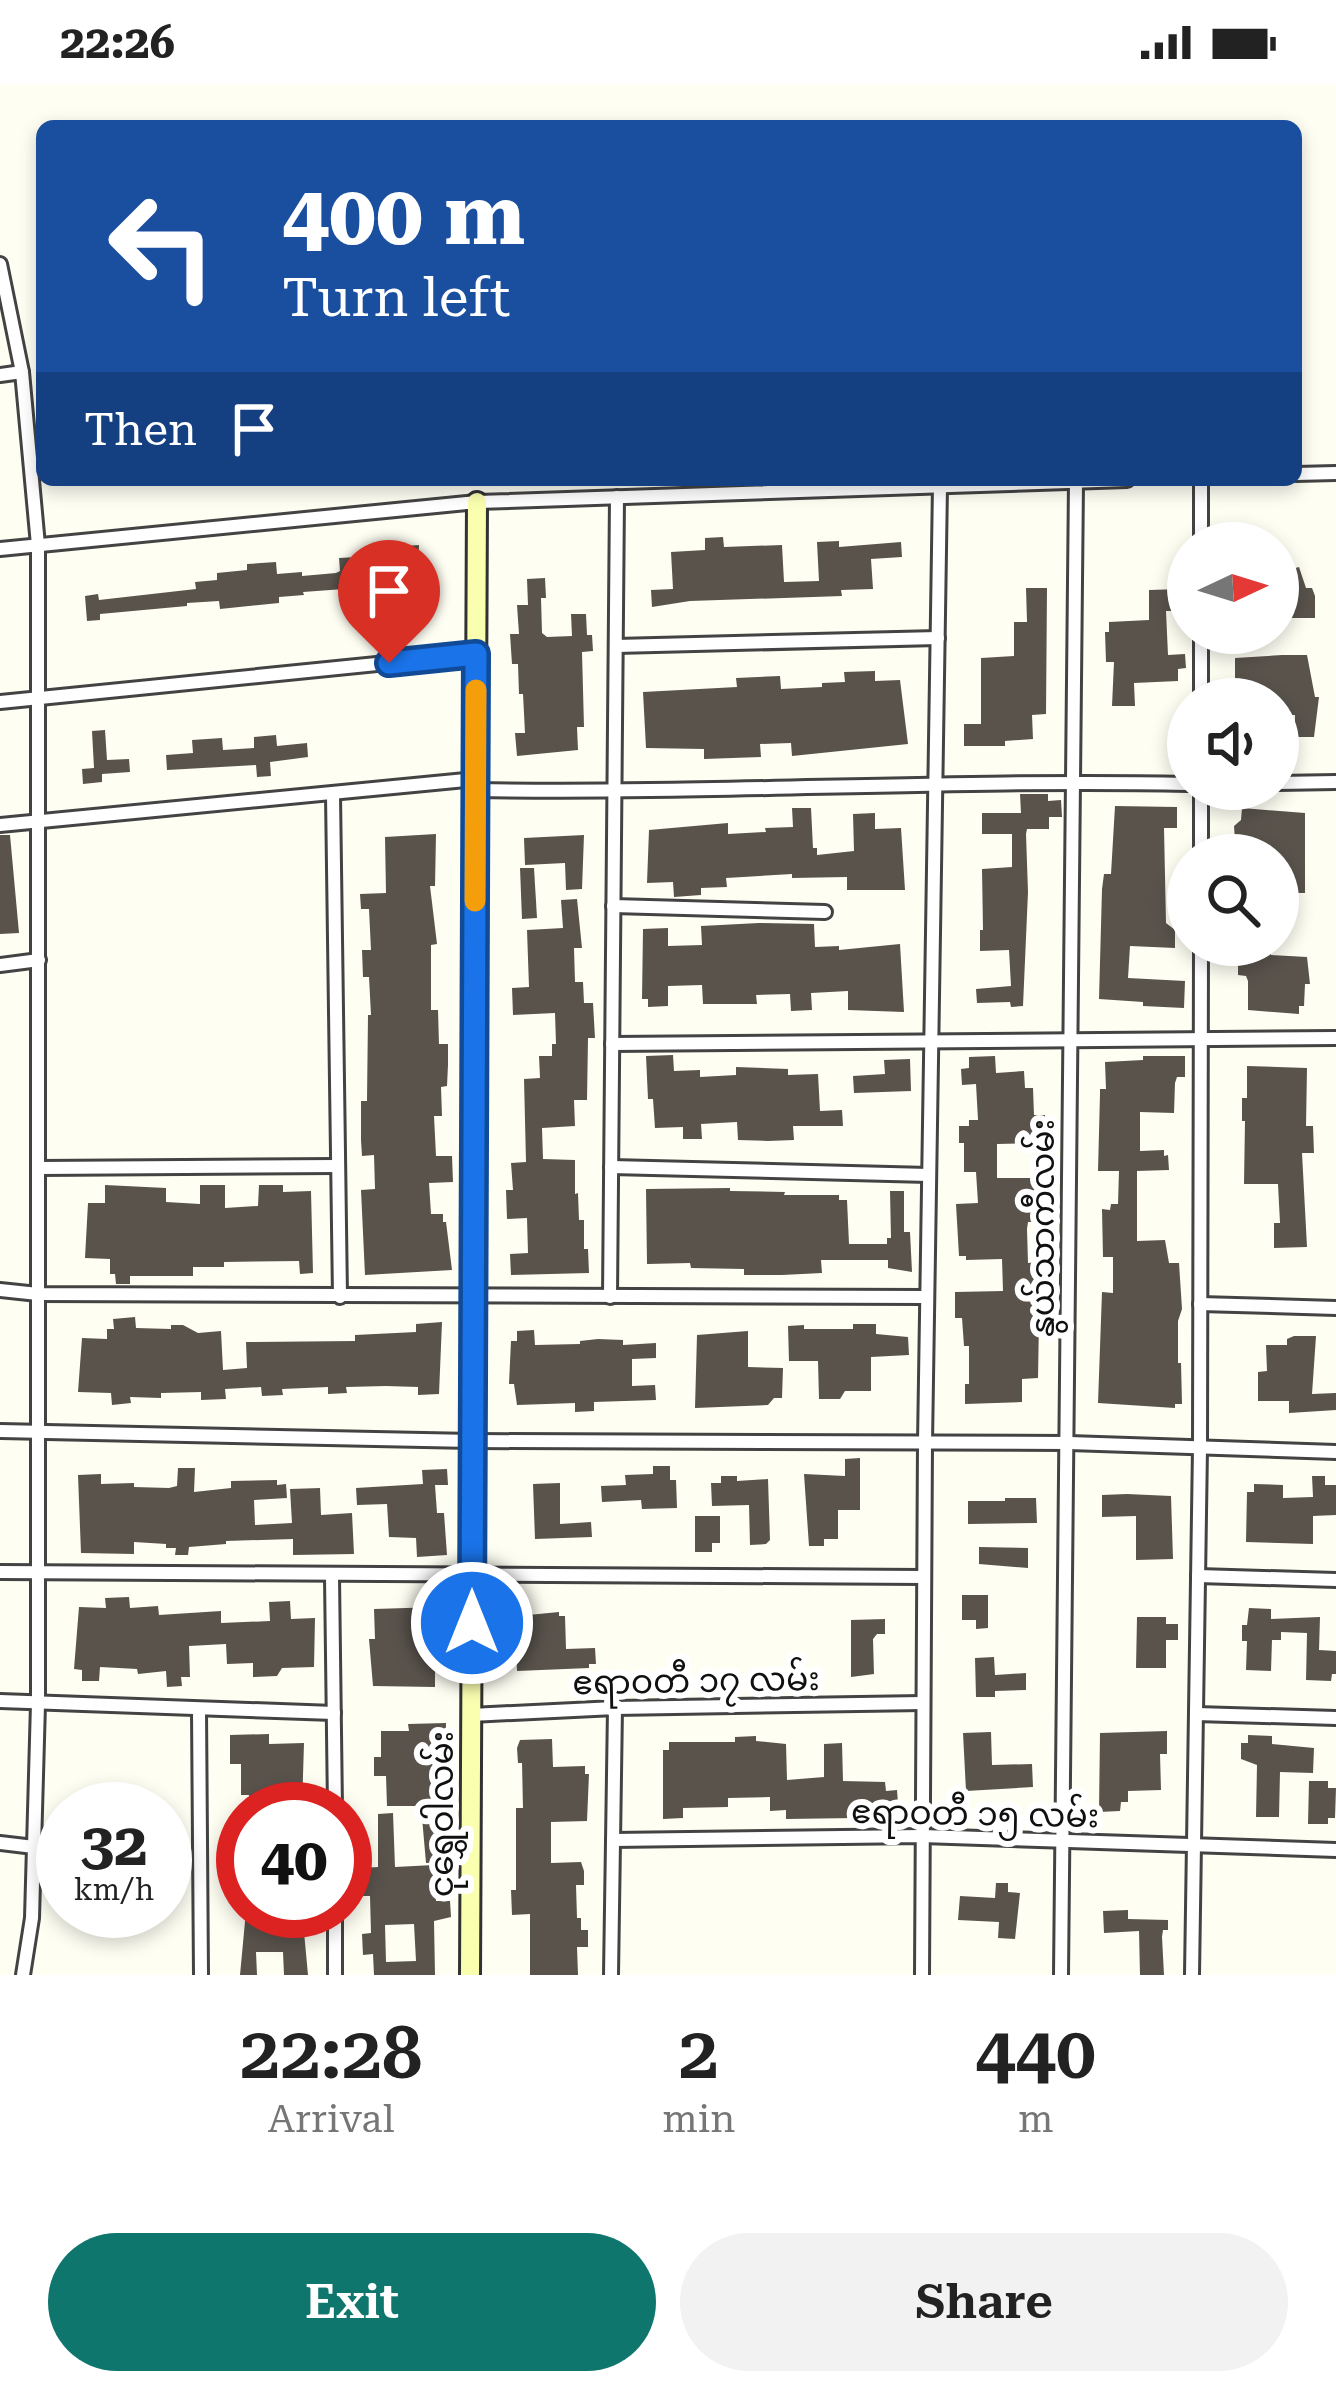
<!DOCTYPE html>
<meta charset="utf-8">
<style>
body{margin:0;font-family:"Roboto Serif","Noto Sans Myanmar",serif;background:#f2f2f2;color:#222;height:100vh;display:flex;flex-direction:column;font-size:45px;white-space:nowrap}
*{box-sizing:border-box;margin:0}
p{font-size:39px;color:#767676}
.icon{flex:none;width:66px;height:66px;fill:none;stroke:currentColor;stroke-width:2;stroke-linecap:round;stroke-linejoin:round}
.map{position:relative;height:1891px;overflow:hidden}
.side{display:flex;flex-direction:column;background:#fff;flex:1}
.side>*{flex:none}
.top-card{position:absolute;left:36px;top:36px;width:1266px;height:366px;border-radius:18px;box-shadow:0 6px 18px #0003;background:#1a4fa0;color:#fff;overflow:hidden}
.needle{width:78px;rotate:86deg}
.fabs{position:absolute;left:1167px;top:438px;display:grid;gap:24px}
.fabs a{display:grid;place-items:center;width:132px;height:132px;border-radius:50%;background:#fff;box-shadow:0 6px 18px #0003;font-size:60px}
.speed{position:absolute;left:36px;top:1698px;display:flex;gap:24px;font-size:60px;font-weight:700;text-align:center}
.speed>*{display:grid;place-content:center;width:156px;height:156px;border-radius:50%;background:#fff;box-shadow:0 6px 18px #0003;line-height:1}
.speed small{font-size:30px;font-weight:400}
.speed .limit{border:18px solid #d22;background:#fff;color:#111}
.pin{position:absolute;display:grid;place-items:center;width:102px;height:102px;color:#fff;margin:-123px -51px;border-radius:50% 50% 50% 0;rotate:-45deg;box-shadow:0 0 12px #0007}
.pin .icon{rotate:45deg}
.me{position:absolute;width:132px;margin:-66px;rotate:0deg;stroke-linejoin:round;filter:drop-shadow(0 0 9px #0008)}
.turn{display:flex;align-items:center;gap:42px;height:252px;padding:0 48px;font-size:54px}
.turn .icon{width:156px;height:156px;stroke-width:2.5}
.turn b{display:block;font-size:84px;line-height:102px}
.then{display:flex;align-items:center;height:114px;padding:0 48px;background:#0003;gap:24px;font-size:45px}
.eta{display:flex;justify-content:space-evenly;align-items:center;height:204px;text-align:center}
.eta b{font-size:72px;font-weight:600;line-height:84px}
.action{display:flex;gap:24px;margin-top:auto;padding:24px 48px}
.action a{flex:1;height:138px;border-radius:72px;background:#0f766e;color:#fff;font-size:48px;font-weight:600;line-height:138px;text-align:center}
.action a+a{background:#f2f2f2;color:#222}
.status{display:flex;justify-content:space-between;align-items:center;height:84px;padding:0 60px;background:#fff;direction:ltr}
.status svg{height:33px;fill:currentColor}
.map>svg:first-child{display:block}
</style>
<div class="status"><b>22:26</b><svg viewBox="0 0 49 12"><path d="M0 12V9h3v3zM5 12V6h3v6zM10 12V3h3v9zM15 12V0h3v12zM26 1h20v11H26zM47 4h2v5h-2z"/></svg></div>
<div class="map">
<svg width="1336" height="1891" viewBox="0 0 1336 1891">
<rect width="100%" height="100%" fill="#fffef3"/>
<g fill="#59534c" fill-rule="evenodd">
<path d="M723,453L724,463L782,461L784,498L819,497L817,458L839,457V463L901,458L902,473L871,475L873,505L841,506L842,512L690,517L652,523L651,506L673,505L671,468L705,466V454Z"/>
<path d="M419,461L417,501L396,503V496L362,498L358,501L359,512L345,513L344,505L303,508L304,511L279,513V519L220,525L219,517L187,519V522L100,530V536L87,537L85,512L98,510L99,516L196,505L195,498L217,496V489L247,486V480L276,478L277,490L302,488V492L336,489L340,487L339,474L357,473L361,486L395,484L393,463Z"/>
<path d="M1299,483L1306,504H1312L1315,512V534H1278V504H1289L1285,487Z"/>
<path d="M545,494L546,514H541L542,549L547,553L572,552L571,530H586L587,551H592L593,567L582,568L584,643H577L578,666L517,672L515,649H525L523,610H519L518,580H512L510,550H519L517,521H528L527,495Z"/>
<path d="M1026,504H1047L1046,630L1032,631L1033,655L1005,657V662H964V640H981V574L1014,572V538H1027Z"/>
<path d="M1181,505V527H1166L1168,571L1185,570L1186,584L1178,585V597L1134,599L1135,622H1112L1114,578H1106L1105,548H1109V538L1149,536V506Z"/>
<path d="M1282,571H1307L1315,613H1319L1314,653H1295V631H1278V615H1235V574Z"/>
<path d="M875,587V597L900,596L908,660L792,672L791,659L760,660L761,673L704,675V665L646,664L643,608L737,603L736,594L780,592L781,605L822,603V599L845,598L844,588Z"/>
<path d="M105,646L107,676L129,675L130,688L102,690V698L83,700L82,685L94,684L92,647Z"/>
<path d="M276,651L277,662L307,659L308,673L270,678L271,692L257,693L256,681L167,686L166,671L193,669L192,656L222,654L223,666L254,664V653Z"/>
<path d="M1020,710H1048V717L1061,716L1062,733H1049V745H1027L1026,750L1028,808L1023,922L1011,923L1010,918L977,919L976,905L1011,902L1009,866L980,867V846H983L982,785L1012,783V750H982V729H1021Z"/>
<path d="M1115,722L1177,723V744H1164L1166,839L1175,846V864L1130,862L1128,894L1185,897L1184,924L1143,922V918L1099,915L1102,805L1104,790H1111Z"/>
<path d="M792,724H811L813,764H817V771L854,767L853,730L875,729V745L901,744L905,806H847V793L792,794V790L726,794L727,803L701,804V811L674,813L673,798L647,799L649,746L728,739V750L766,748L765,744L793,743Z"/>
<path d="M1242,724L1305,729V809H1278V771H1236L1234,742L1241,736Z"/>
<path d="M436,750L435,802H430L437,860L431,861V926H438L439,960H448V981L447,1002L441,1003L442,1032H434L436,1072H452L453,1098L429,1099L431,1130H443V1138H446L452,1186L365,1191L361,1106L375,1105L374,1071L362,1072L361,1056V1017H367L368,931H371L369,893H363L362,866H371L369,825H361L360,810L386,809L385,753Z"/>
<path d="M0,751H10L19,849L0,850Z"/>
<path d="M584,751L582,805L566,806L565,779L525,781L524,754Z"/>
<path d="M520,784H534L537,834L522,835Z"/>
<path d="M577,815L582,864H574L575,898H583L584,919H593L595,954H588L587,1016H574L575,1042L542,1044L543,1075L575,1076V1110L578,1109L579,1136H584V1165H588L589,1189L511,1191L510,1170L528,1169L527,1134L507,1135L506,1106H513L511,1079L526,1078L524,995L540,994L539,972H552V960H556L555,929L513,931L512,904L529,903L527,846L563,844L561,816Z"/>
<path d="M759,839L814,840L815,863L839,862V866L900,860L904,928L848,926V907L811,909L812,926L791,927L790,910L756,911L757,920H703L702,901L668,902V922L648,923V915H642L643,845L668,844V862L702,861L701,842Z"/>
<path d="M1238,861H1271V871L1307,873L1310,900H1305L1304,922H1299V930L1248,926V897L1246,892L1238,891Z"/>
<path d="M673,971L674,987L700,986V993L736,991V983L788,985V991L818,990L820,1027L842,1026L843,1042H793L794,1056L768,1057L738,1056L737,1038L701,1040L702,1055H683V1043L655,1044L653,1015H648L646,972Z"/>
<path d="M995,972L996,989L1024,987L1025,1004H1033L1034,1031H1045V1059L997,1060V1094H1040L1039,1138H1028L1027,1145L1028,1179L1040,1178L1038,1294L1022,1295V1318L965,1320V1300H969V1262H964L962,1234H955V1208L1003,1207L1002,1175L966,1176V1172H959L956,1120L978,1119L976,1088H964V1059H959V1042H969V1036H978L976,1000L962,1001L961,985L969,984V973Z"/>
<path d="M1143,972H1185V993H1177L1175,999L1174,1029L1140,1028V1067L1164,1066V1072L1168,1071L1169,1086L1137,1087V1157L1165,1156L1169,1179H1179L1182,1225L1178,1237V1279H1181L1182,1320H1175V1324L1098,1319L1102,1208L1113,1209V1173H1103L1102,1125L1110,1126L1111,1120H1118L1119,1087H1098L1100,1010V1005H1106L1105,978L1143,976Z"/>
<path d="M910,975L911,1007L854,1009L853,992L885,990L884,976Z"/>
<path d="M1247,982L1307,984L1306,1042H1313L1314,1069H1302L1307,1163L1274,1164V1139H1280L1278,1100H1244L1245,1037H1242V1014H1247Z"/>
<path d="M105,1101L166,1104V1118L200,1120V1101H225V1124L258,1122L259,1101H283V1108L311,1107L313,1189L300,1190L299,1177L224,1178V1183H193V1192H130V1200H116L115,1190H110V1175L85,1174L88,1119H105Z"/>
<path d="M730,1104V1107L785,1108L784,1111H839V1116H847L849,1160H887V1154H891L890,1107H904V1148H910L912,1188L888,1184V1176H821L822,1189L782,1191H744V1185L691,1184L690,1179L647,1180L646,1105Z"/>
<path d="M135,1233L136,1244L171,1245V1241H183L198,1249L221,1247L223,1286L247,1284L246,1258L355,1257V1251L416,1248V1240L442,1238L439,1310L418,1311V1303L386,1302L346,1303L347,1309L328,1310V1303L282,1305L283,1311L262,1312L261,1303L225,1305L226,1315L201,1316V1308L161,1309V1314L130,1313L131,1319L112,1321L111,1309L78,1308L82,1254L107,1255V1245H114L113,1235Z"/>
<path d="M853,1240H876V1250L908,1253L909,1271L871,1273V1307H845L840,1315H819L818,1277H789L788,1242L804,1241V1245H853Z"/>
<path d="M534,1246L535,1261L580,1260V1257L598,1255L623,1256V1261L656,1259V1274L632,1275V1302L655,1301L656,1316L594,1318V1327L575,1328V1319L517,1321L514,1300H509L511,1257H517V1247Z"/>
<path d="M748,1247V1283L783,1284L782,1314H774L768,1321L695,1324L697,1251Z"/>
<path d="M1294,1252H1316L1312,1310L1336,1309V1326L1289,1329V1317H1258V1288L1267,1287L1266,1261H1287V1255Z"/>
<path d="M860,1374V1426H838V1455H824V1462H809L804,1390L845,1392V1375Z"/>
<path d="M653,1382H670V1396H676L677,1424L642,1425L641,1416L602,1418L601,1402L626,1401L625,1391L653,1390Z"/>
<path d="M178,1384H195L194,1408L231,1404V1397L277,1396V1401L286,1400L287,1414L254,1416L255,1441L292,1439L290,1405L320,1404L321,1431L352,1429L354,1470L293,1471V1455L226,1457V1460L189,1463L188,1471H175L176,1464H166V1460L134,1458V1470L81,1469L78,1391L101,1390V1400L134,1399V1403L169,1404L177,1402Z"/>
<path d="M447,1385L448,1401H435L437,1429H444L447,1471L417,1473L416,1454L389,1453L387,1420L357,1421L356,1404L423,1400L422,1386Z"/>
<path d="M721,1392H737V1397L768,1395L770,1456L766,1460L750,1461L749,1421L712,1422L711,1399H721Z"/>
<path d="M1312,1392H1325V1401H1336V1431L1313,1432V1460L1246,1458L1247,1408H1254V1400L1283,1401V1414L1313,1413Z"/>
<path d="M560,1399V1440L591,1438L592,1453L535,1455L533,1400Z"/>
<path d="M1127,1410L1171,1412L1173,1475L1136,1476V1432L1102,1433V1411Z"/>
<path d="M1005,1414H1036L1037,1439L968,1440V1417H1005Z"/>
<path d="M695,1432H720V1459H712V1468H695Z"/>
<path d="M979,1463L1028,1464V1484L979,1480Z"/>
<path d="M962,1511H988V1544L976,1545V1536H962Z"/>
<path d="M129,1513L130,1524L158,1522L159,1531L221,1527V1539L270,1537L269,1518L290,1517L291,1535L315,1534L314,1583L282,1584L277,1592L253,1593V1579L227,1580L226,1560L189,1562L190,1593H181L182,1602L167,1603L166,1587L138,1590L137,1585L100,1583L99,1597H82V1586L74,1585L79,1523L106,1524L105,1514Z"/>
<path d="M438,1523L441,1577H435V1603L373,1602L369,1555H375L374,1525Z"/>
<path d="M1249,1524L1271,1525V1535L1320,1533L1319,1566L1336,1567V1590H1332L1331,1597L1306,1596L1307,1549L1281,1548V1556H1272L1271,1587L1246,1586L1247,1557H1242V1541H1247Z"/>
<path d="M559,1528V1532H565L566,1565L595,1564L596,1580H589V1584L517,1587L516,1556H509L508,1533Z"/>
<path d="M1137,1533H1166V1540H1178V1556H1166V1584H1136Z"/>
<path d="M885,1535V1550H877L873,1555L874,1590L851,1593V1536Z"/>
<path d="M994,1573L995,1591L1026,1589V1606L995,1607V1613H976L975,1574Z"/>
<path d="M446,1639V1663L440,1664L441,1778L426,1779L421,1722H387L386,1692H374V1673H381V1647H409L408,1640Z"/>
<path d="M1167,1647V1670H1160L1161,1706L1128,1707V1718H1121L1120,1727L1099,1728L1100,1649Z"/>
<path d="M991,1648L992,1681L1032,1680L1033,1703L966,1707L963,1649Z"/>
<path d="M269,1650V1660L304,1659L302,1725H249V1711H241V1680H230V1651Z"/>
<path d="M1248,1651L1272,1652V1660L1314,1664L1313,1689L1280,1688L1279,1733H1256L1257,1681L1241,1675V1659H1248Z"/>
<path d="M756,1652V1657L786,1660L787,1696L824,1693V1660L842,1659L843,1697L885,1698L886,1707L897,1706L898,1719H886L887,1727L856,1728V1734L786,1735V1726L770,1727V1713L728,1714V1723L683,1724V1734L663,1735V1666H669V1658H735V1653Z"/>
<path d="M552,1655L553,1683L585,1682V1690H589L587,1737L551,1738V1779L581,1778L584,1787V1801H576L577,1834H581V1846H588V1863H577L578,1891H530V1830L512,1831L511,1806H516V1724H523L522,1679H518L517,1664L520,1656Z"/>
<path d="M1309,1697H1328V1704H1336L1335,1734H1328V1740H1308Z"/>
<path d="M393,1729L395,1783L434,1781L436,1817H450L451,1833L434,1837L435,1891H374L373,1870L363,1871L362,1850L371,1849L370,1812H363L362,1784L378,1783V1730ZM414,1840L416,1877L386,1878L385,1841Z"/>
<path d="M996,1799H1008V1808L1020,1809L1015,1855L998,1854L999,1838L958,1836L960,1812L995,1814Z"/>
<path d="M1128,1826V1835L1168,1836V1846H1163L1162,1853L1164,1891H1140L1139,1847L1104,1849L1103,1827Z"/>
<path d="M246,1827H297L298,1848H304L308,1891H284L283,1868H256L257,1891H240Z"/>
</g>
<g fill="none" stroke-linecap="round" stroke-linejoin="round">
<defs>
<g id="street">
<path d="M0,180L22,288L38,461V1620L32,1834L23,1891"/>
<path d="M0,291L22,288"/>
<path d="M1296,390L1336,389"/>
<path d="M1201,459V396"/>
<path d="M0,465L477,418L1127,396"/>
<path d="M616,562L938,554"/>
<path d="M1201,615V549"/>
<path d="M0,618L476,570"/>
<path d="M1278,699L1336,698"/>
<path d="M476,706C713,710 951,695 1188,700"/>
<path d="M333,711L340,1213"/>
<path d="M0,741L476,695"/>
<path d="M1201,771V705"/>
<path d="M613,822L825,828"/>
<path d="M0,881L39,876"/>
<path d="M612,960L1336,954"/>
<path d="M611,1083L929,1091"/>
<path d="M39,1084L338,1082"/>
<path d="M0,1206L38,1210L927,1213"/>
<path d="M610,1213L617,413"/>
<path d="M1200,1220L1336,1224"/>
<path d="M0,1347L472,1357L1069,1359L1336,1368"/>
<path d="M0,1488L924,1493"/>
<path d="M1198,1492L1336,1496"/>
<path d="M332,1493L335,1725"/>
<path d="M0,1617L334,1629"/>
<path d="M199,1626L201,1891"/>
<path d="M1196,1630L1336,1634"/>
<path d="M471,1631L615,1624L923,1619"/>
<path d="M613,1756L922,1752L1336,1766"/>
<path d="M0,1759L34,1763"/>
<path d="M335,1827V1891"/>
<path d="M611,1891L615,1624"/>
<path d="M922,1891L925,1359L940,402"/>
<path d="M1061,1891L1076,398"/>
<path d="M1192,1891L1200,1364L1201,861"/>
</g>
<path id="secondary" d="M470,1891L477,418"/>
</defs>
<use href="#street" stroke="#434343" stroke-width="18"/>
<use href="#secondary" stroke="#323232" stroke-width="24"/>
<use href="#street" stroke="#fff" stroke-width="12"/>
<use href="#secondary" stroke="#fafeaf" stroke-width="18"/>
</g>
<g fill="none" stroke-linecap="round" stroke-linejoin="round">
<defs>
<path id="route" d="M389,579L476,570L472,1539"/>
</defs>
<use href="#route" stroke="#114b97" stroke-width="30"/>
<use href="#route" stroke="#1a73e8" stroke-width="21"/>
<path stroke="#f59e0b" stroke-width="21" d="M475,817L476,606"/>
</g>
<g text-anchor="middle" stroke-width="12" stroke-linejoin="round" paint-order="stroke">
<g font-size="33" fill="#101010" stroke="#fff">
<text transform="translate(1042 1144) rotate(-90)" y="12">နွယ်သာကီလမ်း</text>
<text transform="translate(696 1596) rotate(-1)" y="12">ဧရာဝတီ ၁၇ လမ်း</text>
<text transform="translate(975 1729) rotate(1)" y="12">ဧရာဝတီ ၁၅ လမ်း</text>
<text transform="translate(441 1730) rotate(-90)" y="12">ငုရွှေဝါလမ်း</text>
</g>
</g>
</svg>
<div class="fabs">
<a><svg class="needle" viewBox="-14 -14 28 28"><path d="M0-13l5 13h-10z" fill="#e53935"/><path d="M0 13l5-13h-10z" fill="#767676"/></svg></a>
<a><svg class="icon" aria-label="sound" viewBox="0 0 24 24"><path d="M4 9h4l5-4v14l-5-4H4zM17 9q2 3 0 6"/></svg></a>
<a><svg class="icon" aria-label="search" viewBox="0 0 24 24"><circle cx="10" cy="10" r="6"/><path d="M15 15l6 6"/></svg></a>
</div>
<div class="speed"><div>32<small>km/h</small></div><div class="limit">40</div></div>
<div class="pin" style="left:389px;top:579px;background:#d93025"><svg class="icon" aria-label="arrive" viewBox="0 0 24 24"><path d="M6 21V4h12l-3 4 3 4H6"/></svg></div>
<svg class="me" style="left:472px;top:1539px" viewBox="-20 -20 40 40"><circle r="17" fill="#1a73e8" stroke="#fff" stroke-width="3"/><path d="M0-11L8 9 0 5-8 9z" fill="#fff"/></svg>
<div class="top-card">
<div class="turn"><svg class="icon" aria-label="left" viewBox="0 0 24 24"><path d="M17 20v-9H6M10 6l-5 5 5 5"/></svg><div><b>400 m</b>Turn left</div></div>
<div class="then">Then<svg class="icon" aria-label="arrive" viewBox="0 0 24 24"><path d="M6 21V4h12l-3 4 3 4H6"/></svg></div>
</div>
</div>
<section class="side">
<div class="eta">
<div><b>22:28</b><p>Arrival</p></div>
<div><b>2</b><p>min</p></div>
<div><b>440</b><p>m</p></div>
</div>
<div class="action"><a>Exit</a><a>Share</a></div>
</section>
